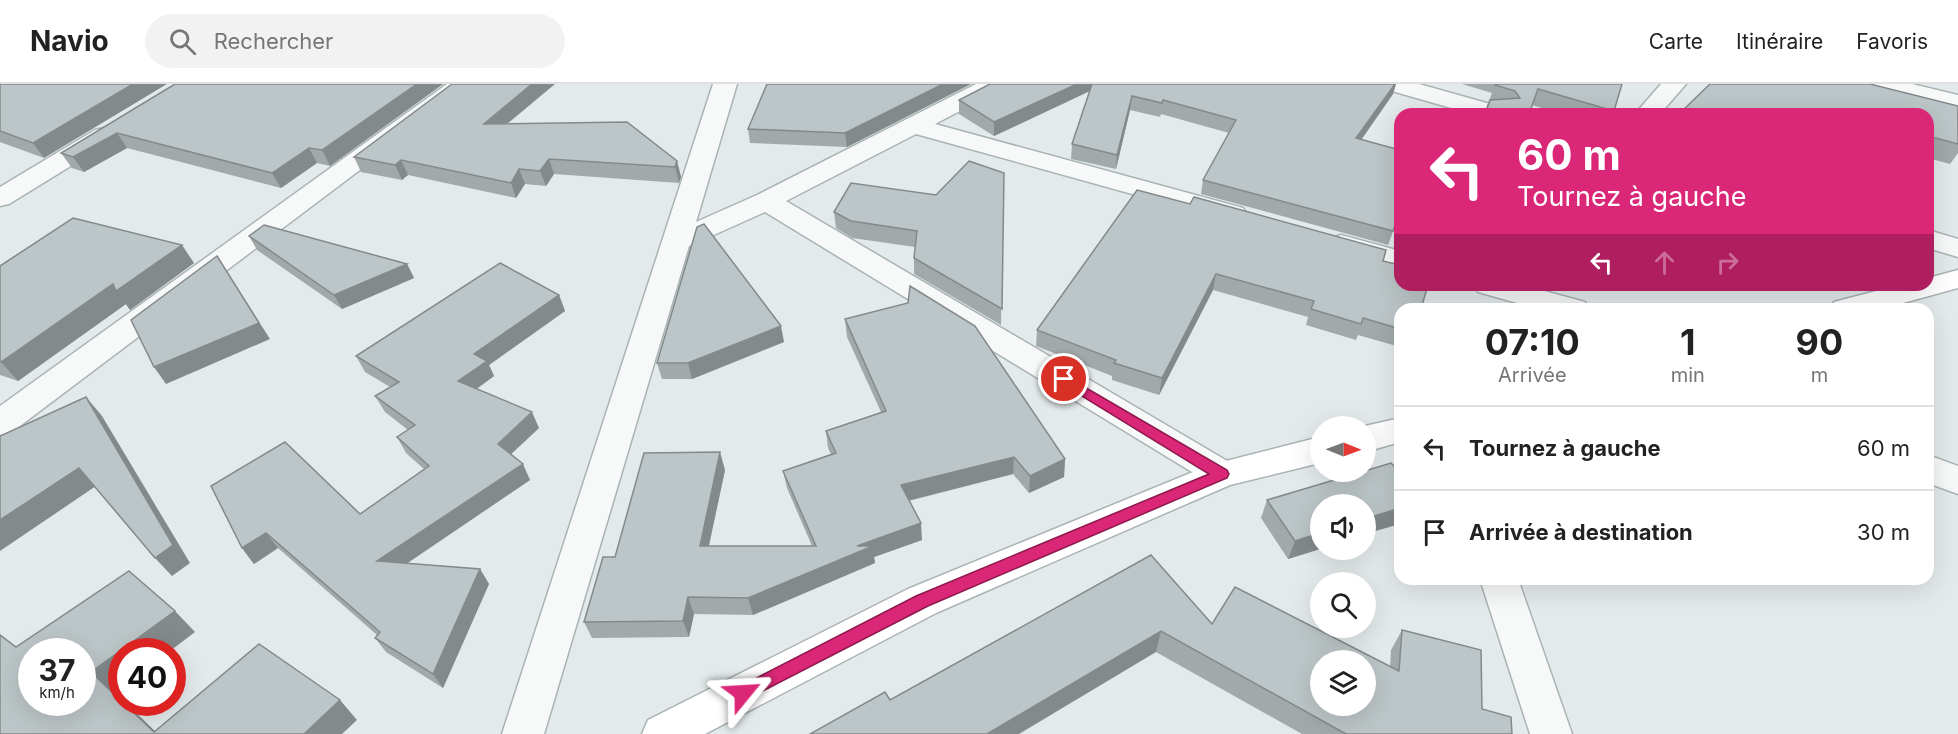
<!DOCTYPE html>
<html lang="fr">
<meta charset="utf-8">
<style>
body{margin:0;font-family:Inter,sans-serif;background:#f2f2f2;color:#222;height:100vh;display:flex;flex-direction:column;font-size:22px;white-space:nowrap}
*{box-sizing:border-box;margin:0}
p{font-size:20px;color:#767676}
.icon{flex:none;width:33px;height:33px;fill:none;stroke:currentColor;stroke-width:2;stroke-linecap:round;stroke-linejoin:round}
.map{position:relative;flex:1;overflow:hidden}
.sheet{position:absolute;left:1394px;top:219px;width:540px;height:282px;display:flex;flex-direction:column;background:#fff;border-radius:18px;box-shadow:0 6px 24px #0002}
.sheet>*{flex:none}
.hud{position:absolute;left:1394px;top:24px;width:540px;height:183px;border-radius:18px;box-shadow:0 6px 24px #0002;background:#db2777;color:#fff;overflow:hidden}
.needle{width:39px;rotate:91deg}
.buttons{position:absolute;left:1310px;top:332px;display:grid;gap:12px}
.buttons a{display:grid;place-items:center;width:66px;height:66px;border-radius:50%;background:#fff;box-shadow:0 6px 24px #0002;font-size:30px}
.speed{position:absolute;left:18px;top:554px;display:flex;gap:12px;font-size:30px;font-weight:700;text-align:center}
.speed>*{display:grid;place-content:center;width:78px;height:78px;border-radius:50%;background:#fff;box-shadow:0 6px 24px #0002;line-height:1}
.speed small{font-size:15px;font-weight:400}
.speed .limit{border:9px solid #d22;background:#fff;color:#111}
.pin{position:absolute;display:grid;place-items:center;width:51px;height:51px;color:#fff;margin:-26px;border:3px solid #fff;border-radius:50%;box-shadow:0 2px 6px #0007}
.me{position:absolute;width:66px;margin:-33px;rotate:63deg;stroke-linejoin:round;filter:drop-shadow(0 0 4px #0008)}
.turn{display:flex;align-items:center;gap:21px;height:126px;padding:0 24px;font-size:27px}
.turn .icon{width:78px;height:78px;stroke-width:2.5}
.turn b{display:block;font-size:42px;line-height:51px}
.lanes{display:flex;align-items:center;height:57px;padding:0 24px;background:#0003;justify-content:center;gap:30px;direction:ltr}
.lanes .off{opacity:.35}
.eta{display:flex;justify-content:space-evenly;align-items:center;height:102px;text-align:center}
.eta b{font-size:36px;font-weight:700;line-height:42px}
ul{padding:0;list-style:none}
li{display:flex;align-items:center;gap:18px;height:84px;padding:0 24px;border-top:2px solid #e0e0e0}
li div{flex:1}
li b{display:block;font-size:22px}
li em{font-style:normal}
header{display:flex;align-items:center;gap:36px;box-sizing:border-box;height:84px;padding:0 30px;background:#fff;border-bottom:2px solid #e0e0e0}
header strong{font-size:28px}
nav{display:flex;gap:33px;margin-inline-start:auto;font-size:21px}
.search{width:420px;height:54px;background:#f2f2f2;display:flex;align-items:center;gap:15px;box-sizing:border-box;padding:0 21px;border-radius:33px;color:#767676;font-size:22px}
.map>svg:first-child{display:block}
</style>
<header>
<strong>Navio</strong>
<div class="search"><svg class="icon" aria-label="search" viewBox="0 0 24 24"><circle cx="10" cy="10" r="6"/><path d="M15 15l6 6"/></svg>Rechercher</div>
<nav><a>Carte</a><a>Itinéraire</a><a>Favoris</a></nav>
</header>
<div class="map">
<svg width="1958" height="650" viewBox="0 0 1958 650">
<rect width="100%" height="100%" fill="#e4eaeb"/>
<g fill="none" stroke-linecap="round" stroke-linejoin="round">
<defs>
<g id="street">
<path d="M447,0H474L12,348L0,351V322Z"/>
<path d="M713,0H737L696,138L757,111L976,0H1006L1002,5L935,40L1243,124L1247,130L1243,136L1233,138L916,50L786,117L1234,381L1239,390L1234,399L1222,403L1210,399L765,128L689,162L544,650H502Z"/>
<path d="M1381,0H1419L1508,25L1511,30H1472L1385,5Z"/>
<path d="M1661,0H1686L1660,30H1635Z"/>
<path d="M1871,0H1912L1958,11V25L1875,5Z"/>
<path d="M104,44L113,46L116,51L113,56L9,120L0,122V103L95,46Z"/>
<path d="M1928,146L1958,155V173L1928,164Z"/>
<path d="M1341,151L1400,167V185L1331,166L1327,160L1331,154Z"/>
<path d="M1473,201H1522L1585,218L1589,225H1539L1478,208Z"/>
<path d="M1928,371L1958,382V410L1928,399Z"/>
<path d="M1480,495H1518L1572,650H1530Z"/>
</g>
<g id="secondary">
<path d="M1958,186V204L1881,225H1830L1834,218L1899,201H1928V194Z"/>
<path d="M1400,334V358L1365,368V342Z"/>
<path d="M1320,353V379L1230,401L936,529L705,650H642L648,636L908,505L1210,381Z"/>
</g>
</defs>
<use href="#street" stroke="#a9b3b5" stroke-width="3"/>
<use href="#secondary" stroke="#a9b3b5" stroke-width="3"/>
<use href="#street" fill="#f7f9f9" fill-rule="evenodd"/>
<use href="#secondary" fill="#fff" fill-rule="evenodd"/>
</g>
<g fill="#a2a9ab">
<path d="M0,0L44,74L0,58Z"/>
<path d="M175,0H443L330,82L317,79L281,104L127,64L84,88L72,84L61,69Z"/>
<path d="M767,0H971L847,63L750,59L748,45Z"/>
<path d="M990,0H1396L1393,10L1361,56L1400,129L1388,161L1201,110L1203,96L1229,49L1161,30L1160,33L1130,26L1116,85L1071,75L1072,60L1090,7L994,52L959,30V16Z"/>
<path d="M1462,0H1622L1613,30H1562L1532,21L1529,30H1484L1492,9Z"/>
<path d="M1958,22V69L1950,80L1928,74V30Z"/>
<path d="M508,40L677,77L681,93L679,99L554,90L546,102L525,100L516,114L408,91L402,96L361,88L354,73Z"/>
<path d="M1004,89L1001,241L914,190V174L915,163L852,154L836,144L834,128L936,111Z"/>
<path d="M1137,106L1400,225V263L1358,251L1356,256L1306,241L1308,233L1213,206L1159,311L1112,296V292L1036,262L1037,246Z"/>
<path d="M249,152L407,180L414,194L342,225L257,166Z"/>
<path d="M194,179L130,226L126,220L18,297L0,291V182Z"/>
<path d="M559,211L565,227L489,281L494,292L477,305L539,344L511,370L530,396L407,479L480,485L489,500L443,604L386,568L375,554L377,551L278,464L254,480L242,464L211,402L360,430L424,385L406,369L397,353L408,346L385,328L375,312L390,303L365,288L356,272Z"/>
<path d="M845,235L1065,375L1064,393L1029,409L1013,390L909,417L922,456L874,473L875,479L753,531L694,530L689,553L592,554L584,538L615,473L725,386L709,462H812L787,404L783,387L831,370L828,364L826,347L881,328L847,253Z"/>
<path d="M784,258L692,295H662L657,279Z"/>
<path d="M1267,416L1320,420V465L1288,475L1261,434Z"/>
<path d="M1151,471L1212,540L1390,583L1391,566L1402,546L1482,625L1512,650H1302L1156,568L890,616Z"/>
</g>
<g fill="#848a8b">
<path d="M133,0H167L44,74L33,59Z"/>
<path d="M417,0H443L330,82L322,66Z"/>
<path d="M532,0H555L489,55L484,40Z"/>
<path d="M943,0H971L847,63L845,49Z"/>
<path d="M1077,0H1094V5L994,52V38Z"/>
<path d="M1395,0H1396L1393,10L1352,69L1356,54Z"/>
<path d="M1132,12L1130,26L1116,85L1117,71Z"/>
<path d="M117,49L127,64L84,88L73,73Z"/>
<path d="M309,64L317,79L281,104L272,89Z"/>
<path d="M549,75L554,90L546,102L540,87Z"/>
<path d="M401,76L408,91L402,96L395,81Z"/>
<path d="M677,77L681,93L679,99L675,83Z"/>
<path d="M519,85L525,100L516,114L511,99Z"/>
<path d="M182,161L194,179L130,226L126,220L18,297L1,278L113,200Z"/>
<path d="M217,172L270,255L166,300L154,283Z"/>
<path d="M407,180L414,194L342,225L334,211Z"/>
<path d="M1216,190L1213,206L1159,311L1162,294Z"/>
<path d="M559,211L565,227L489,281L494,292L466,312L458,297L474,270Z"/>
<path d="M781,242L784,258L692,295L688,279Z"/>
<path d="M86,313L102,332L190,479L172,492L155,474Z"/>
<path d="M532,328L539,344L506,375L498,360Z"/>
<path d="M720,368L725,386L705,479L700,462Z"/>
<path d="M1014,373L1013,390L902,418L901,401Z"/>
<path d="M1065,375L1064,393L1029,409L1030,392Z"/>
<path d="M523,380L530,396L387,493L377,477Z"/>
<path d="M79,384L96,402L0,467V436Z"/>
<path d="M1400,424V440L1365,450V435Z"/>
<path d="M921,439L922,456L874,473L875,479L753,531L748,514L857,462Z"/>
<path d="M266,449L278,464L254,480L242,464Z"/>
<path d="M1320,449V465L1288,475L1295,457Z"/>
<path d="M480,485L489,500L443,604L433,590Z"/>
<path d="M688,513L694,530L689,553L683,537Z"/>
<path d="M175,527L195,548L170,567H122V602L114,608L122,615V617L91,588Z"/>
<path d="M1161,547L1156,568L1019,650H987Z"/>
<path d="M340,616L357,636L342,650H304Z"/>
<path d="M123,618H125L158,650H156Z"/>
</g>
<g fill="#bcc5c7" stroke="#848a8b" stroke-width="1.5" fill-rule="evenodd">
<path d="M0,0H133L33,59L0,47Z"/>
<path d="M175,0H417L322,66L309,64L272,89L117,49L73,73L61,69Z"/>
<path d="M452,0H532L484,40L627,38L677,77L675,83L549,75L540,87L519,85L511,99L401,76L395,81L354,73Z"/>
<path d="M767,0H943L845,49L748,45Z"/>
<path d="M990,0H1077L994,38L959,16Z"/>
<path d="M1092,0H1395L1356,54L1400,66V128L1393,147L1203,96L1236,36L1163,16L1162,19L1132,12L1117,71L1072,60Z"/>
<path d="M1495,0H1622L1614,27L1538,5L1529,30H1485L1490,16L1520,14L1515,7L1495,1Z"/>
<path d="M1710,0H1870L1958,22V60L1928,52V30H1679Z"/>
<path d="M969,77L1004,89L1002,225L914,174L917,147L851,137L834,128L851,99L936,111Z"/>
<path d="M1137,106L1190,120L1194,113L1386,166L1383,177L1400,181V201H1428L1421,225H1400V245L1363,234L1361,240L1311,225L1314,217L1216,190L1162,294L1114,279L1116,276L1037,246Z"/>
<path d="M73,134L182,161L116,207L113,200L1,278H0V182Z"/>
<path d="M704,140L781,242L688,279H657L697,143Z"/>
<path d="M264,141L407,180L334,211L249,152Z"/>
<path d="M217,172L259,239L154,283L131,236Z"/>
<path d="M500,179L559,211L474,270L487,277L458,297L532,328L498,360L523,380L377,477L480,485L433,590L375,554L380,548L266,449L242,464L211,402L285,358L360,430L429,382L397,353L415,341L375,312L399,298L356,272Z"/>
<path d="M910,202L975,242L1065,375L1030,392L1014,373L901,401L921,439L857,462H873L748,514L688,513L683,537L584,538L603,473H615L644,369L720,368L700,462H816L783,387L836,369L826,347L886,327L845,235L908,219Z"/>
<path d="M86,313L173,461L155,474L79,384L0,436V352Z"/>
<path d="M1391,379L1400,388V424L1365,435V420H1320V449L1295,457L1267,416Z"/>
<path d="M1151,471L1212,540L1235,503L1399,587L1402,546L1481,566L1482,625L1511,633L1512,650H1346L1161,547L987,650H810L885,608L890,616ZM1320,576H1365V621H1320Z"/>
<path d="M129,487L175,527L91,588L154,648L259,560L340,616L304,650H0V551L16,563ZM32,567H82V618H32Z"/>
</g>
<path fill="#db2777" stroke="#8e194d" stroke-width="1.5" d="M1064,291L1227,386L1229,390L1227,394L928,522L749,614L743,617L737,614L734,609L737,604L916,512L1209,390L1059,298L1057,295Z"/>
</svg>
<div class="buttons">
<a><svg class="needle" viewBox="-14 -14 28 28"><path d="M0-13l5 13h-10z" fill="#e53935"/><path d="M0 13l5-13h-10z" fill="#767676"/></svg></a>
<a><svg class="icon" aria-label="sound" viewBox="0 0 24 24"><path d="M4 9h4l5-4v14l-5-4H4zM17 9q2 3 0 6"/></svg></a>
<a><svg class="icon" aria-label="search" viewBox="0 0 24 24"><circle cx="10" cy="10" r="6"/><path d="M15 15l6 6"/></svg></a>
<a><svg class="icon" aria-label="layers" viewBox="0 0 24 24"><path d="M12 4l9 5-9 5-9-5zM3 14l9 5 9-5"/></svg></a>
</div>
<div class="speed"><div>37<small>km/h</small></div><div class="limit">40</div></div>
<div class="pin" style="left:1064px;top:295px;background:#d93025"><svg class="icon" aria-label="arrive" viewBox="0 0 24 24"><path d="M6 21V4h12l-3 4 3 4H6"/></svg></div>
<svg class="me" style="left:743px;top:609px" viewBox="-20 -20 40 40"><path d="M0-17L14 15 0 8-14 15z" fill="#db2777" stroke="#fff" stroke-width="4"/></svg>
<div class="hud">
<div class="turn"><svg class="icon" aria-label="left" viewBox="0 0 24 24"><path d="M17 20v-9H6M10 6l-5 5 5 5"/></svg><div><b>60 m</b>Tournez à gauche</div></div>
<div class="lanes"><svg class="icon" aria-label="left" viewBox="0 0 24 24"><path d="M17 20v-9H6M10 6l-5 5 5 5"/></svg><svg class="icon off" aria-label="ahead" viewBox="0 0 24 24"><path d="M12 20V5M6 11l6-6 6 6"/></svg><svg class="icon off" aria-label="right" viewBox="0 0 24 24"><path d="M7 20v-9h11M14 6l5 5-5 5"/></svg></div>
</div>
<section class="sheet">
<div class="eta">
<div><b>07:10</b><p>Arrivée</p></div>
<div><b>1</b><p>min</p></div>
<div><b>90</b><p>m</p></div>
</div>
<ul>
<li><svg class="icon" aria-label="left" viewBox="0 0 24 24"><path d="M17 20v-9H6M10 6l-5 5 5 5"/></svg><div><b>Tournez à gauche</b></div><em>60 m</em></li>
<li><svg class="icon" aria-label="arrive" viewBox="0 0 24 24"><path d="M6 21V4h12l-3 4 3 4H6"/></svg><div><b>Arrivée à destination</b></div><em>30 m</em></li>
</ul>
</section>
</div>
